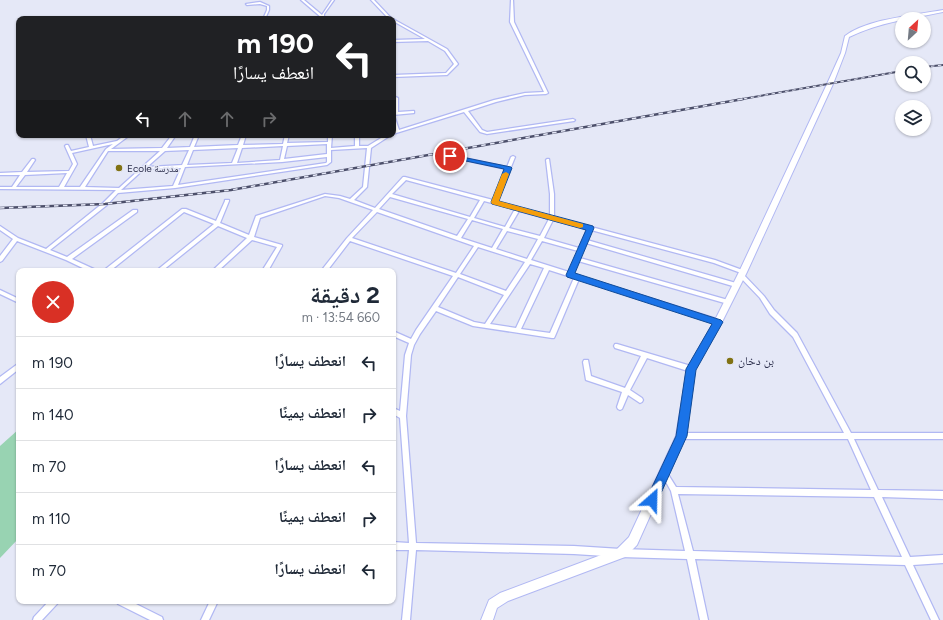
<!DOCTYPE html>
<html lang="ar">
<meta charset="utf-8">
<style>
body{margin:0;font-family:Figtree,"Noto Naskh Arabic",sans-serif;background:#f6f6f7;color:#1f2937;direction:rtl;height:100vh;display:flex;flex-direction:column;font-size:15px;white-space:nowrap}
*{box-sizing:border-box;margin:0}
p{font-size:13px;color:#747a83}
.icon{flex:none;width:22px;height:22px;fill:none;stroke:currentColor;stroke-width:2;stroke-linecap:round;stroke-linejoin:round}
.map{position:relative;flex:1;overflow:hidden;direction:ltr}
.details{position:absolute;left:16px;top:268px;width:380px;height:336px;display:flex;flex-direction:column;background:#fff;border-radius:8px;box-shadow:0 1px 3px #0004;direction:rtl}
.details>*{flex:none}
.guide{position:absolute;left:16px;top:16px;width:380px;height:122px;border-radius:8px;box-shadow:0 1px 3px #0004;direction:rtl;background:#202124;color:#fff;overflow:hidden}
.needle{width:26px;rotate:26deg}
.tools{position:absolute;left:895px;top:12px;display:grid;gap:8px}
.tools a{display:grid;place-items:center;width:36px;height:36px;border-radius:50%;background:#fff;box-shadow:0 1px 3px #0004;font-size:20px}
.pin{position:absolute;display:grid;place-items:center;width:34px;height:34px;color:#fff;margin:-17px;border:2px solid #fff;border-radius:50%;box-shadow:0 1px 4px #0007}
.me{position:absolute;width:44px;margin:-22px;rotate:25deg;stroke-linejoin:round;filter:drop-shadow(0 0 3px #0008)}
.turn{display:flex;align-items:center;gap:14px;height:84px;padding:0 16px;font-size:18px}
.turn .icon{width:52px;height:52px;stroke-width:2.5}
.turn b{display:block;font-size:28px;line-height:34px}
.lanes{display:flex;align-items:center;height:38px;padding:0 16px;background:#0003;justify-content:center;gap:20px;direction:ltr}
.lanes .off{opacity:.35}
.round{display:grid;place-items:center;flex:none;width:42px;height:42px;border-radius:21px;background:#f6f6f7}
.headline{display:flex;align-items:center;justify-content:space-between;height:68px;padding:0 16px}
h1{font-size:24px;font-weight:700;line-height:30px}
ul{padding:0;list-style:none}
li{display:flex;align-items:center;gap:12px;height:52px;padding:0 16px;border-top:1px solid #e0e1e3}
li div{flex:1}
li b{display:block;font-size:15px}
li em{font-style:normal}
.map>svg:first-child{display:block}
</style>
<div class="map">
<svg width="943" height="620" viewBox="0 0 943 620">
<rect width="100%" height="100%" fill="#e5e8f7"/>
<path fill="#98d3b2" d="M19,429V538L0,558V446Z"/>
<g fill="none" stroke-linecap="round" stroke-linejoin="round">
<defs>
<g id="street">
<path d="M301,0H304L322,15L332,0H334L324,14V19H322V18Z"/>
<path d="M371,0H374L392,19H389Z"/>
<path d="M511,0H513L514,22L548,93L546,94L525,95L496,102L468,111L482,130L487,132L573,119L575,120L574,121L487,134L480,132L464,112L393,134V132L395,131L393,124V117L395,118L399,130L494,100L525,93L544,92L510,22Z"/>
<path d="M260,2L269,6V10L265,19H263L267,10V6L260,4L247,5L246,4Z"/>
<path d="M393,19L447,49L458,64L447,75L393,77V75L446,73L454,64L445,51L428,41L393,42V40L425,39L393,21Z"/>
<path d="M393,96L398,98V112L413,111H414V113L393,115V113H394V99L393,98Z"/>
<path d="M86,135H90L93,146L117,141L125,135H130L111,149L162,148L172,135H176L167,148L190,147L195,135H199L194,147L238,145L242,135H246L243,145L283,144L285,135H289L287,143L328,142V135H332L331,148L355,146V135H359V146H368L386,135H391L371,148L367,187L354,200L375,208L403,177H405L493,200L506,169L450,157L448,156L450,155L507,167L511,157L513,156L515,157L497,202L550,216V194L546,160L547,159H549L554,194V217L715,260L745,271L746,272L743,274L764,296L774,310L797,333L851,433H943V439H854L878,490L943,491V499L882,497L910,557L943,555V563L913,565L939,620H931L905,565L695,559L708,620H700L687,559L621,557L574,554L416,550L410,620H402L409,550H393V542L409,543L400,418L393,414V408L400,411L405,355L409,343L393,336V331L411,339L416,330L453,276L350,241L327,271H321L347,238L373,210L339,198L325,196L260,218L254,237L282,245V246L268,271H262L277,247L252,240L218,271H212L247,238L218,226L162,271H156L214,224L184,212L110,271H103L182,209H186L216,221L225,201V200H229V201L220,223L249,235L256,216L325,194L340,196L350,199L363,187L367,148L331,150V162L327,165L175,188L118,193L107,205L50,250L67,257L133,210H137V212L72,259L96,270L97,271H89L66,260L17,241L2,261L0,262V256L13,239L0,230V226L18,238L46,249L103,203L116,190L0,189V187H12L20,175H0V173L22,172L32,159H34L35,160L27,172L69,171L73,164L65,146L66,145H68L71,151L89,147ZM113,144L106,149L80,187H64L77,164L72,153ZM327,144V154L284,159L287,146ZM283,146L280,160L237,163L242,148ZM238,148L232,163L187,165L193,150ZM189,150L182,165L147,167L165,151ZM108,151H160L119,188L85,187ZM327,157V162L326,163L178,185L185,167L282,162ZM181,168L173,186L121,190L144,169ZM67,173L59,187H16L25,175ZM406,180L480,200L470,217L392,194ZM390,197L468,219L457,236L379,209ZM484,201L515,209L505,227L474,218ZM519,211L549,219L540,236L509,228ZM377,212L474,246L456,273L352,238ZM472,220L503,229L492,248L461,238ZM553,220L587,229L579,248L544,238ZM591,230L714,263L741,273L738,275L739,276L760,298L770,314L793,337L844,433H681L679,434L678,436L679,438L681,439H848L871,490L676,487L666,471L664,470L662,471L661,473L671,491L685,551L621,549L574,546L416,543L406,416L411,355L414,345L420,334L436,311L473,326L552,338H554L555,336L579,279L718,324H720L721,322L720,320L573,274L578,261L728,304L731,302L728,300L580,258L586,243L736,287L739,285L736,283L587,240ZM507,231L538,239L527,259L496,249ZM542,241L578,251L569,272L531,260ZM478,247L525,262L506,291L460,274ZM530,264L544,268L516,328L490,324ZM549,270L574,278L550,333L521,329ZM458,277L504,295L485,324L474,322L438,307ZM678,494L874,497L902,557L693,551Z"/>
<path d="M0,290L19,299V303L0,294Z"/>
<path d="M615,344H617L691,366L693,367L694,369L693,371L691,372L647,358L630,390L642,398L643,400L642,402L640,403L628,395L622,409L620,410L618,409L617,407L622,392L586,380L583,362L584,360H588L591,376L625,388L641,356L615,348L614,346Z"/>
<path d="M19,363V369L0,384V377Z"/>
<path d="M49,601H58L57,604L42,620H33L34,617Z"/>
<path d="M117,601H130L162,617L163,620H150L118,604Z"/>
<path d="M210,601H218L209,620H201Z"/>
</g>
<path id="secondary" d="M943,10V12C910,19 880,22 849,37L845,53L833,84L747,272L721,324L695,369L686,436L637,545L625,557L508,601L497,608L493,620H481L489,600L500,593L617,549L629,537L676,436L687,369L715,320L739,272L827,84L841,53L845,36C867,19 915,15 943,10Z"/>
</defs>
<use href="#street" stroke="#b1b8f3" stroke-width="2.5"/>
<use href="#secondary" stroke="#b1b8f3" stroke-width="2"/>
<use href="#street" fill="#fff" fill-rule="evenodd"/>
<use href="#secondary" fill="#fff" fill-rule="evenodd"/>
<defs>
<g id="rail-far1">
<path d="M924,67L943,65"/>
<path d="M737,100L902,71"/>
</g>
<path id="rail" d="M0,208L105,204L231,190L743,99"/>
</defs>
<use href="#rail-far1" stroke="#4c4f6a" stroke-width="2"/>
<use href="#rail" stroke="#4c4f6a" stroke-width="2.5"/>
<use href="#rail-far1" stroke="#e5e8f7" stroke-width="1" stroke-dasharray="3.5" stroke-linecap="butt"/>
<use href="#rail" stroke="#e5e8f7" stroke-width="1.5" stroke-dasharray="4.5" stroke-linecap="butt"/>
</g>
<path fill="#1a73e8" stroke="#114b97" d="M447,154L511,167L512,168L499,201L593,226L594,228L575,273L721,320L723,322L696,370L687,436L656,504L652,506L647,504L646,500L676,436L686,369L712,324L567,277L566,275L586,230L492,204L491,202L504,169L447,157Z"/>
<path fill="#f59e0b" d="M506,172L509,174L499,201L583,224V227L580,228L492,204L491,202L502,174Z"/>
<g fill="#817213" stroke="#e5e8f7" stroke-width="1.5">
<circle cx="119" cy="168" r="4"/>
<circle cx="730" cy="361" r="4"/>
</g>
<g text-anchor="middle" stroke-width="3.5" stroke-linejoin="round" paint-order="stroke">
<g font-size="10" fill="#2e314e" stroke="#e5e8f7" text-anchor="start">
<text x="127" y="172">Ecole مدرسة</text>
</g>
<g font-size="12" fill="#2e314e" stroke="#e5e8f7" text-anchor="start">
<text x="738" y="365">بن دخان</text>
</g>
</g>
</svg>
<div class="tools">
<a><svg class="needle" viewBox="-14 -14 28 28"><path d="M0-13l5 13h-10z" fill="#e53935"/><path d="M0 13l5-13h-10z" fill="#747a83"/></svg></a>
<a><svg class="icon" aria-label="search" viewBox="0 0 24 24"><circle cx="10" cy="10" r="6"/><path d="M15 15l6 6"/></svg></a>
<a><svg class="icon" aria-label="layers" viewBox="0 0 24 24"><path d="M12 4l9 5-9 5-9-5zM3 14l9 5 9-5"/></svg></a>
</div>
<div class="pin" style="left:450px;top:156px;background:#d93025"><svg class="icon" aria-label="arrive" viewBox="0 0 24 24"><path d="M6 21V4h12l-3 4 3 4H6"/></svg></div>
<svg class="me" style="left:652px;top:500px" viewBox="-20 -20 40 40"><path d="M0-17L14 15 0 8-14 15z" fill="#1a73e8" stroke="#fff" stroke-width="4"/></svg>
<div class="guide">
<div class="turn"><svg class="icon" aria-label="left" viewBox="0 0 24 24"><path d="M17 20v-9H6M10 6l-5 5 5 5"/></svg><div><b>190 m</b>انعطف يسارًا</div></div>
<div class="lanes"><svg class="icon" aria-label="left" viewBox="0 0 24 24"><path d="M17 20v-9H6M10 6l-5 5 5 5"/></svg><svg class="icon off" aria-label="ahead" viewBox="0 0 24 24"><path d="M12 20V5M6 11l6-6 6 6"/></svg><svg class="icon off" aria-label="ahead" viewBox="0 0 24 24"><path d="M12 20V5M6 11l6-6 6 6"/></svg><svg class="icon off" aria-label="right" viewBox="0 0 24 24"><path d="M7 20v-9h11M14 6l5 5-5 5"/></svg></div>
</div>
<section class="details">
<div class="headline"><div><h1>2 دقيقة</h1><p>660 m · 13:54</p></div><a class="round" style="background:#d93025;color:#fff"><svg class="icon" aria-label="close" viewBox="0 0 24 24"><path d="M6 6l12 12M18 6L6 18"/></svg></a></div>
<ul>
<li><svg class="icon" aria-label="left" viewBox="0 0 24 24"><path d="M17 20v-9H6M10 6l-5 5 5 5"/></svg><div><b>انعطف يسارًا</b></div><em>190 m</em></li>
<li><svg class="icon" aria-label="right" viewBox="0 0 24 24"><path d="M7 20v-9h11M14 6l5 5-5 5"/></svg><div><b>انعطف يمينًا</b></div><em>140 m</em></li>
<li><svg class="icon" aria-label="left" viewBox="0 0 24 24"><path d="M17 20v-9H6M10 6l-5 5 5 5"/></svg><div><b>انعطف يسارًا</b></div><em>70 m</em></li>
<li><svg class="icon" aria-label="right" viewBox="0 0 24 24"><path d="M7 20v-9h11M14 6l5 5-5 5"/></svg><div><b>انعطف يمينًا</b></div><em>110 m</em></li>
<li><svg class="icon" aria-label="left" viewBox="0 0 24 24"><path d="M17 20v-9H6M10 6l-5 5 5 5"/></svg><div><b>انعطف يسارًا</b></div><em>70 m</em></li>
</ul>
</section>
</div>
